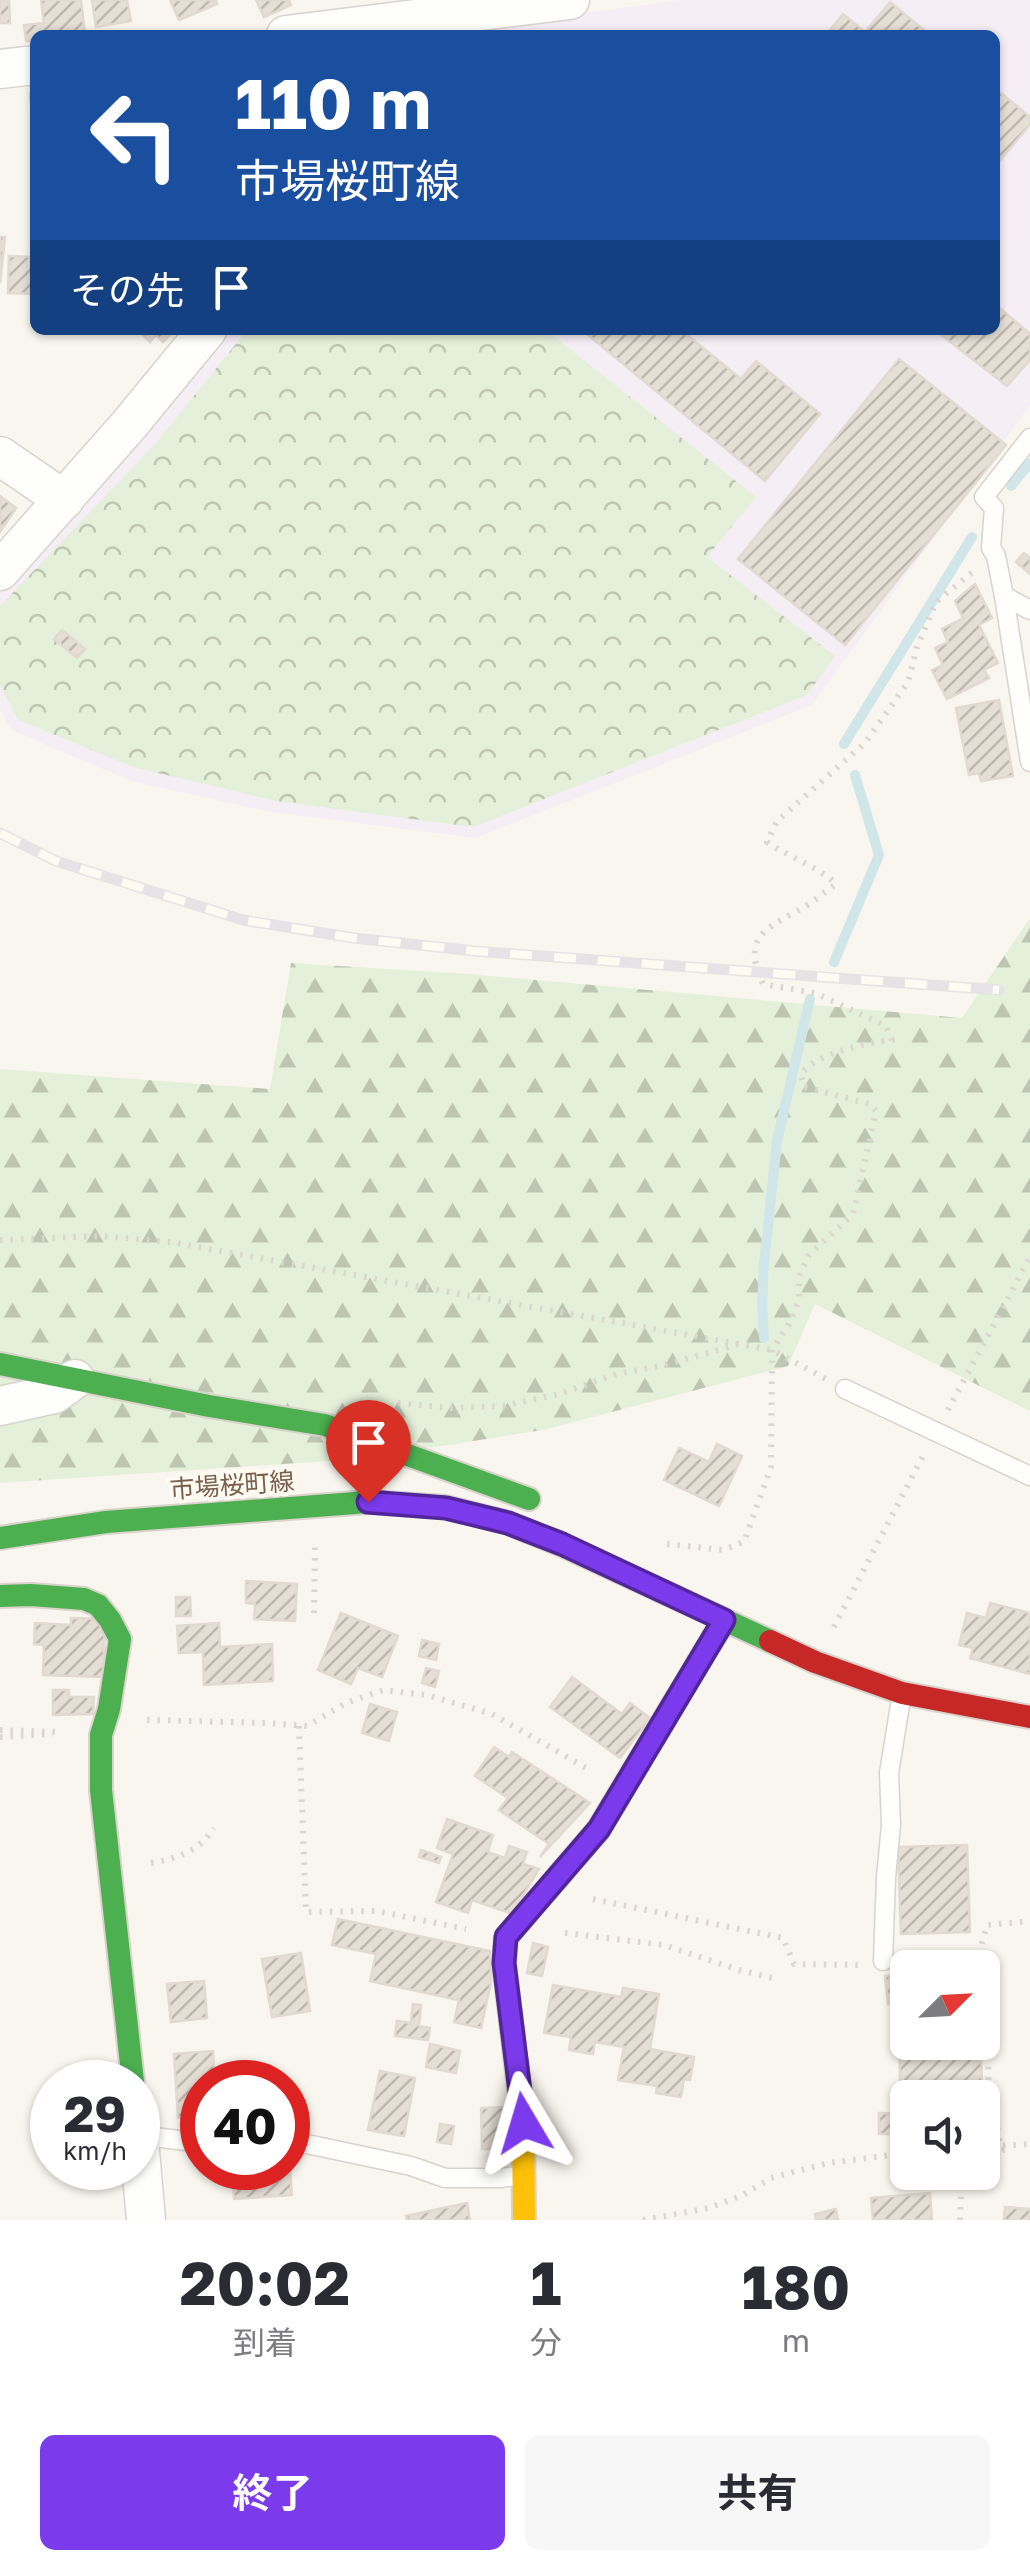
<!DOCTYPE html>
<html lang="ja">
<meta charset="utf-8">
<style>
body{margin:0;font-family:"Golos Text","Noto Sans JP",sans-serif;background:#f7f7f7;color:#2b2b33;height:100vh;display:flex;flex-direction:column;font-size:38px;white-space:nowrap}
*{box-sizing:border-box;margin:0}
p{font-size:32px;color:#7c7c81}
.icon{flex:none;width:55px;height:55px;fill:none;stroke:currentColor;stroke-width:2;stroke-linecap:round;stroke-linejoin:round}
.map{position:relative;height:2220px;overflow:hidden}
.drawer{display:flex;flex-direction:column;background:#fff;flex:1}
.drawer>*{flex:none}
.guide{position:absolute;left:30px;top:30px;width:970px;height:305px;border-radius:15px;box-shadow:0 2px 8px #0004;background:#1a4fa0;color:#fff;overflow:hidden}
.needle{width:65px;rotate:66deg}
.buttons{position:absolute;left:890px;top:1950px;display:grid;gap:20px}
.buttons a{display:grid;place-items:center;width:110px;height:110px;border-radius:15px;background:#fff;box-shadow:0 2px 8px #0004;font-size:50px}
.speed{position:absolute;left:30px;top:2060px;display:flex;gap:20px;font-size:50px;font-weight:700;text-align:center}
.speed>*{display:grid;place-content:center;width:130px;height:130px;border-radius:50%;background:#fff;box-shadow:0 2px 8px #0004;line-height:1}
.speed small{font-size:25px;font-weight:400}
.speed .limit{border:15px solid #d22;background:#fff;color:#111}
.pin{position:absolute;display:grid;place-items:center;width:85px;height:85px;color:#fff;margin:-102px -42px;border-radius:50% 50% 50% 0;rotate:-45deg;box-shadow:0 0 10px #0007}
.pin .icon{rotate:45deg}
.me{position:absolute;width:110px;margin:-55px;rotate:353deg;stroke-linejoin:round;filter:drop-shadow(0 0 8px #0008)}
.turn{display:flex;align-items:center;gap:35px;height:210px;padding:0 40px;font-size:45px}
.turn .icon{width:130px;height:130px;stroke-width:2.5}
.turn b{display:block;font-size:70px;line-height:85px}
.then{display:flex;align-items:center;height:95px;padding:0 40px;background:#0003;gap:20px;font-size:38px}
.eta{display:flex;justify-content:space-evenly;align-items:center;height:170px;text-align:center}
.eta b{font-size:60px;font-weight:700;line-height:70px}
.button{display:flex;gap:20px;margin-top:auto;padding:20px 40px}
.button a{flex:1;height:115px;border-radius:15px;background:#7c3aed;color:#fff;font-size:40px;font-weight:700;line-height:115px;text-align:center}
.button a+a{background:#f7f7f7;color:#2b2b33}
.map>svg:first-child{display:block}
</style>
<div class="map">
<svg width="1030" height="2220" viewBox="0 0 1030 2220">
<defs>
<pattern id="forest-firs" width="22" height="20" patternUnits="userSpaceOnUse" patternTransform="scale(2.5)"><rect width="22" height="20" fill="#e5f0da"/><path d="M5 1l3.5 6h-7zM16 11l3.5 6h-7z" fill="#bec6b3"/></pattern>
<pattern id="park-crowns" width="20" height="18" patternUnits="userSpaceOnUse" patternTransform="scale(2.5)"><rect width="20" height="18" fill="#e5f0da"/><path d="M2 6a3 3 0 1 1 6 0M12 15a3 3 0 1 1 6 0" fill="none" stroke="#bec6b3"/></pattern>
<pattern id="building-hatch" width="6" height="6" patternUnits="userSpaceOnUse" patternTransform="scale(2.5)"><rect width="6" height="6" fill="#e6dfd6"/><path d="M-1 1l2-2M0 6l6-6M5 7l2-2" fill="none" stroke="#bfb8b0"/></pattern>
</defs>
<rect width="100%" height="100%" fill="#f9f6ef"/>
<path fill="#f6eef5" d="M679,0H1030V405L812,705L476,838L271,812L131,781L11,730L0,709V592L145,437L231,330H995V35H466L471,29Z"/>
<path fill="url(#forest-firs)" d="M1030,918V1411L815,1304L788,1366L543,1430L358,1459L0,1483V1069L270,1089L291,963L469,974L962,1018Z"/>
<path fill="url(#park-crowns)" d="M247,330H546L756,497L707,557L835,656L807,695L473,827L276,801L133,767L18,720L0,685V606L156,443Z"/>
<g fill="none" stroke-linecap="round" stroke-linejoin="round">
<g stroke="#d0e6e9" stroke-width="10">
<path d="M1011,486L1030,463"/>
<path d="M844,744L972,537"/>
<path d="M834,962L879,855L855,775"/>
<path d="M764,1338L762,1304L764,1264L777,1141L810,999"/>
</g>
</g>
<g fill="url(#building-hatch)" stroke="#e2d9d1" stroke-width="2.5">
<path d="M0,0H9L10,23H0Z"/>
<path d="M41,0H81L85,34L35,35V40L26,41L24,25L44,23Z"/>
<path d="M92,0H127L131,21L96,27Z"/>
<path d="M170,0H216L217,4L179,20Z"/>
<path d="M256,0H289L291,5L264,17Z"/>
<path d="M890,2L930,35H826L843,14L865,32Z"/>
<path d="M995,88L1030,117V124L995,167Z"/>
<path d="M30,94H35V127H33Z"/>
<path d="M0,237H5L0,283Z"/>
<path d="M9,256L35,257V294L8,293Z"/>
<path d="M995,304L1030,334V360L1007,386L935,330H995Z"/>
<path d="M138,330H175L163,342L156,335L150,342Z"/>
<path d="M582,330H681L741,379L756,361L820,414L765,481Z"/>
<path d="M899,359L1006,445L845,645L738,559Z"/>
<path d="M0,496L16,508L0,532Z"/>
<path d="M1024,553L1030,558V574L1016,562Z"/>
<path d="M975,584L992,618L979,625L998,663L984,670L989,678L947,699L932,670L943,665L935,648L948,642L942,629L963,618L955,601Z"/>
<path d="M62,630L85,649L77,658L54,639Z"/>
<path d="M999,700L1013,776L981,781L979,773L969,775L956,708Z"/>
<path d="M717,1444L742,1456L719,1506L664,1480L679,1448L709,1462Z"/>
<path d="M246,1581L297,1584L295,1621L254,1619L255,1604L246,1603Z"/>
<path d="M176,1597H190L191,1616H176Z"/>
<path d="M990,1603L1030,1613V1674L970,1658L973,1648L959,1645L967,1613L986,1618Z"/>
<path d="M341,1613L398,1636L382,1677L358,1668L351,1684L318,1670Z"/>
<path d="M71,1618L105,1619L103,1677L43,1675L44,1645L34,1644L35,1623L71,1625Z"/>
<path d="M219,1623L220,1647L272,1644L273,1681L204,1685L203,1652L179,1653L177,1626Z"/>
<path d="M422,1640L439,1644L436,1660L419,1656Z"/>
<path d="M426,1668L439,1671L435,1687L422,1683Z"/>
<path d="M572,1677L622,1714L630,1703L650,1718L620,1758L550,1707Z"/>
<path d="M53,1690H69V1697H94L93,1714L53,1715Z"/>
<path d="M370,1704L397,1712L389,1741L362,1733Z"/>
<path d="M494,1747L509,1757L512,1752L590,1803L540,1857L549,1844L499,1810L508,1798L475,1776Z"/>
<path d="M447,1819L493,1835L488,1852L505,1858L509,1846L527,1852L523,1864L539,1869L512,1914L472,1900L468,1913L436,1902L453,1854L437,1848Z"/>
<path d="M967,1845L970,1932L901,1934L898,1847Z"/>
<path d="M421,1850L441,1857L439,1863L419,1857Z"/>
<path d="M338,1919L490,1951L491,1983L481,2028L454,2022L459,2000L370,1981L376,1954L332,1945Z"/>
<path d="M533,1943L548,1947L542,1976L527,1973Z"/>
<path d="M301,1953L310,2011L272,2017L262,1959Z"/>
<path d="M908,1975V2003L888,2004L885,1976Z"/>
<path d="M204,1981L207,2018L171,2022L167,1984Z"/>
<path d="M553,1985L621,1997L623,1988L659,1994L650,2049L694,2057L690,2080L684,2079L681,2097L656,2093L657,2086L618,2080L624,2047L595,2042L593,2054L569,2050L571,2037L544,2033Z"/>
<path d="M413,2004L421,2005L419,2026L430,2028L428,2040L395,2036L397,2021L411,2023Z"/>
<path d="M899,2023H908V2042H981L982,2098H946V2081L900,2082Z"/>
<path d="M430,2044L460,2051L456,2073L426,2067Z"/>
<path d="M213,2051L215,2082H202V2116L178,2118L174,2054Z"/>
<path d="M380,2071L415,2078L404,2136L368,2130Z"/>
<path d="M511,2107V2149H482L481,2108Z"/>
<path d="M879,2113L908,2114L907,2134H879Z"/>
<path d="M440,2124L454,2126L451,2144L437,2142Z"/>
<path d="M288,2145L292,2195L234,2199L232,2168H288Z"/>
<path d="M930,2193L932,2220H873L871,2198Z"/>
<path d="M467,2203L470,2220H407L406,2216Z"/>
<path d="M1005,2207L1030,2209V2220H1004Z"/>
<path d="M836,2209L838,2220H816L815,2214Z"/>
</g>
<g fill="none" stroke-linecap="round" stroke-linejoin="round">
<defs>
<g id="lane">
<path d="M1030,438L984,497L994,508L991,548L996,556L1004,596L1030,762"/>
<path d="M1004,596L1030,610"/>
<path d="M845,1389L1030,1476"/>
<path d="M883,1961L886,1878L891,1825L889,1773L901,1699"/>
<path d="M138,2135L194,2142L202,2141"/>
<path d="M288,2140L411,2166L445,2178H501L522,2175"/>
</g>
<g id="street">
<path d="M286,35L570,0"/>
<path d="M0,69L35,65"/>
<path d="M0,456L64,500"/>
<path d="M0,571L128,426L207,330"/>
<path d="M0,1406L54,1394L75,1379"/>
<path d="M138,2129L146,2220"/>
</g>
<g id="fast">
<path d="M0,1364L209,1406L325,1425L529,1499"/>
<path d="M0,1538L106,1522L368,1502L446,1507L508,1523L562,1545L770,1641"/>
<path d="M0,1596L31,1595L84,1599L98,1605L110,1620L120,1639L109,1709L101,1735V1790L133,2082"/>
<path d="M598,1830L724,1620"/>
</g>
<path id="slow" d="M524,2220L523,2123L504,1963L506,1937L598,1830"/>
<path id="jam" d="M770,1641L815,1662L902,1693L1030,1717"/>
</defs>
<use href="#lane" stroke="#d8d3cd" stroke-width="21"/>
<use href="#street" stroke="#d8d3cd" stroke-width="41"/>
<use href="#fast" stroke="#dad3cc" stroke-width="26"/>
<use href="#slow" stroke="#dad3cc" stroke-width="26"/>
<use href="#jam" stroke="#dad3cc" stroke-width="26"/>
<g stroke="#dbd6d0" stroke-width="6" stroke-dasharray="2.5 8" stroke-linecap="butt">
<path d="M0,1240L101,1236L170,1242L772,1350L826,1379"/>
<path d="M398,1403L451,1408L503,1406L559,1394L617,1374L660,1366L737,1345"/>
<path d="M948,1410L1030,1257"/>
<path d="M667,1544L723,1550L744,1542L771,1467L772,1350L789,1324L799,1300V1277L808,1256L853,1214L876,1111L870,1104L804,1087L801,1075C813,1054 868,1042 892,1040L886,1026L815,993L763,984C743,940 761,931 797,911C811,904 823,893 836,884C816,865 790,858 767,842L777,821L865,743L908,682L917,647L936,602L974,571"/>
<path d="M314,1613L315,1547"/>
<path d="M834,1627L925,1452"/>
<path d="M147,1720L267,1723L307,1726L346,1703L383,1690L427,1695L492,1714L588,1769"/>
<path d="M299,1726L306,1912L376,1911L466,1929"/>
<path d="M0,1730L60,1732"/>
<path d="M0,1737L53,1734"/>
<path d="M151,1863C178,1858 198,1852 214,1828"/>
<path d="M593,1899L783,1938L794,1964L859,1965"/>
<path d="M565,1933L664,1945L739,1970L772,1978"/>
<path d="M906,1962L976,1964L978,1968"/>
<path d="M976,1964L987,1925L1030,1921"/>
<path d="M982,1974L987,1980L989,2108L999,2133V2146"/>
<path d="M982,2147L1030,2144"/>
<path d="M982,2157L1009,2148"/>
<path d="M643,2220L709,2208L743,2195L771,2178L828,2163L908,2153"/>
<path d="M960,2220L961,2194L968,2172"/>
</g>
<use href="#lane" stroke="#fefefd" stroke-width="18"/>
<use href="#street" stroke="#fefefd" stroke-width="38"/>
<use href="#fast" stroke="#4caf50" stroke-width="22"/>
<use href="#slow" stroke="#ffc107" stroke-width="22"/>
<use href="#jam" stroke="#c62828" stroke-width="22"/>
<defs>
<path id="rail" d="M0,833L56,861L243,920L354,938L474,951L999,990"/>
</defs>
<use href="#rail" stroke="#e6e3e6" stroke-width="11"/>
<use href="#rail" stroke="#fffbf2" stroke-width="8" stroke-dasharray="22" stroke-linecap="butt"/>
</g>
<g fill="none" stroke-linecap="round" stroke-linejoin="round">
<defs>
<path id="route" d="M368,1502L446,1508L508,1523L562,1544L724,1620L599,1829L506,1937L504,1963L524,2123"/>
</defs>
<use href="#route" stroke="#51269a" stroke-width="25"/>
<use href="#route" stroke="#7c3aed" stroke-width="18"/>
</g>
<g text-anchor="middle" stroke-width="8" stroke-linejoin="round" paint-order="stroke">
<g font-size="25" fill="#795f4d" stroke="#fffbf2">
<text transform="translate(232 1485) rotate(-4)" y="9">市場桜町線</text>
</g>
</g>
</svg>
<div class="buttons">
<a><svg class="needle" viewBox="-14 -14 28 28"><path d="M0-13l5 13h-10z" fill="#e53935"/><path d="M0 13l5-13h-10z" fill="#7c7c81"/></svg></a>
<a><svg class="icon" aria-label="sound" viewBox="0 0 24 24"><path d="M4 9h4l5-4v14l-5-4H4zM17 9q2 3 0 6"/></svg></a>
</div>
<div class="speed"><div>29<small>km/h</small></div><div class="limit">40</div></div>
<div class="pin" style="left:368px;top:1502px;background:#d93025"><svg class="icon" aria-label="arrive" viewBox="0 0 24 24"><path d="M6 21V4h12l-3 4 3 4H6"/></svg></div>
<svg class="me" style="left:524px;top:2123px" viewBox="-20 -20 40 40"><path d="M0-17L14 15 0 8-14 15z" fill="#7c3aed" stroke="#fff" stroke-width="4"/></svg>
<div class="guide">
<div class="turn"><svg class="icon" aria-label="left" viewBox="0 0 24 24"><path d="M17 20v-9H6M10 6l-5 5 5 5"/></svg><div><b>110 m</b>市場桜町線</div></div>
<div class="then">その先<svg class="icon" aria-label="arrive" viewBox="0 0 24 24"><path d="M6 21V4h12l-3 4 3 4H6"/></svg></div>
</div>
</div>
<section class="drawer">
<div class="eta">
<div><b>20:02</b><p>到着</p></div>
<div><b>1</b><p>分</p></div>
<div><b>180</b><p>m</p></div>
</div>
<div class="button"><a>終了</a><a>共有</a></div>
</section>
